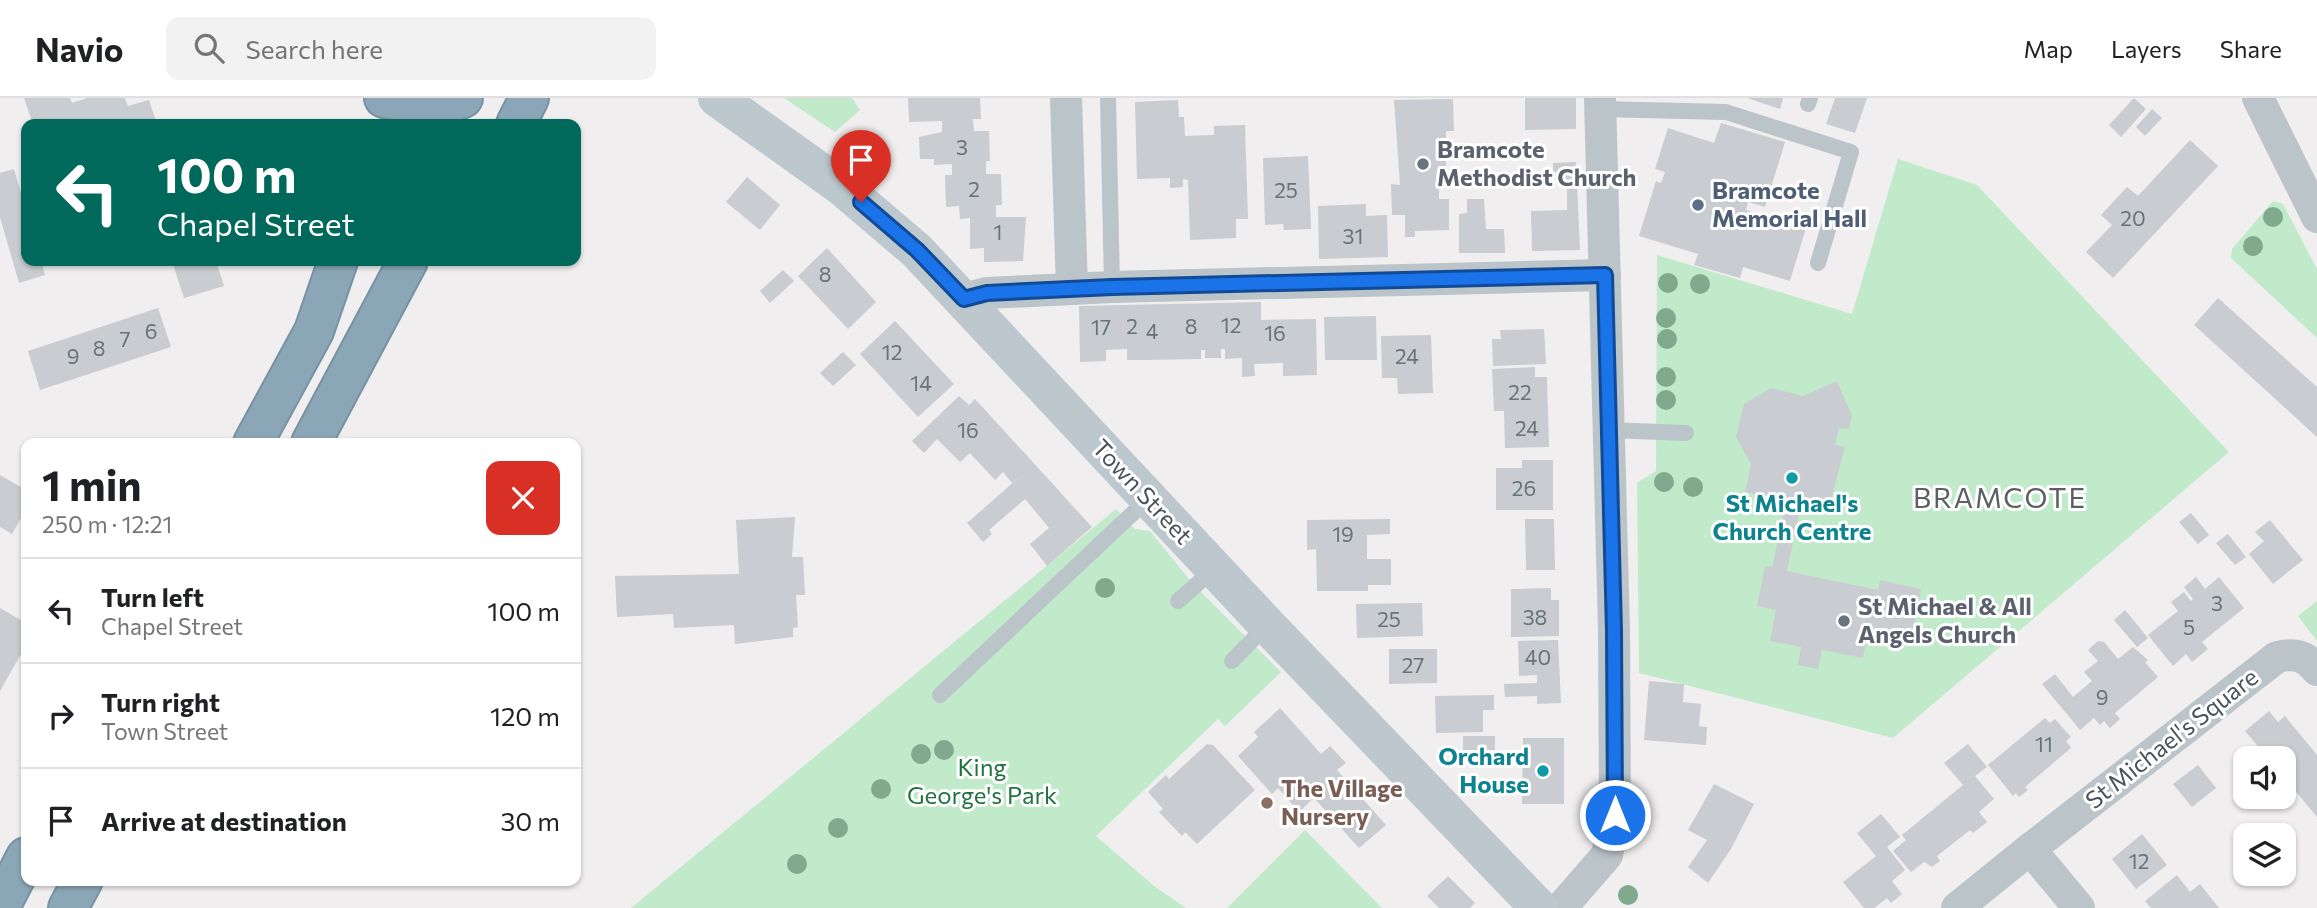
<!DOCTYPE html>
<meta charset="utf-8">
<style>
body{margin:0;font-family:Commissioner,sans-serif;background:#f2f2f2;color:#202124;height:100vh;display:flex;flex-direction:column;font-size:26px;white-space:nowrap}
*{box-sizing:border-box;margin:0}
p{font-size:23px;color:#757577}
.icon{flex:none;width:38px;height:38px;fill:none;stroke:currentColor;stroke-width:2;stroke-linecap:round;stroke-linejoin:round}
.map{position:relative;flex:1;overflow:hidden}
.panel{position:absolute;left:21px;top:340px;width:560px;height:448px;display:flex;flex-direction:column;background:#fff;border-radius:14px;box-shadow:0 2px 5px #0004}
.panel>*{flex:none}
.guide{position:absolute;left:21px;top:21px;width:560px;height:147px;border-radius:14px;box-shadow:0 2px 5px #0004;background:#00695c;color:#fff;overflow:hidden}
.buttons{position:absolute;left:2233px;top:648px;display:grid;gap:14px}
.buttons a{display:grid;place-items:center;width:63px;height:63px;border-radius:14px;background:#fff;box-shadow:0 2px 5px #0004;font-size:35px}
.pin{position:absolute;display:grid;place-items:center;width:60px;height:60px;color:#fff;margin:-72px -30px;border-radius:50% 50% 50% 0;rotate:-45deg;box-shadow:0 0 7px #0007}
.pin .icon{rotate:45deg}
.me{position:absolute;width:77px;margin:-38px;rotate:0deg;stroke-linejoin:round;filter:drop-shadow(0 0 5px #0008)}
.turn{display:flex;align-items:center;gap:24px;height:147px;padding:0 21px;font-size:32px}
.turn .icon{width:91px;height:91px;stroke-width:2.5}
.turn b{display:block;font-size:49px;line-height:60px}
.round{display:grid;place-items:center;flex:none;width:74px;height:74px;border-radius:14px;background:#f2f2f2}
.headline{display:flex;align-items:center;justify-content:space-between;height:119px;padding:0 21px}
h1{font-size:42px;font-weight:700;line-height:52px}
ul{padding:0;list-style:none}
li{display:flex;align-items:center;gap:21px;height:105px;padding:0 21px;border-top:2px solid #e0e0e0}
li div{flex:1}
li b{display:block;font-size:26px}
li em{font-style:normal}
header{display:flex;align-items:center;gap:42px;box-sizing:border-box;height:98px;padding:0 35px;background:#fff;border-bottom:2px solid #e0e0e0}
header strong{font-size:33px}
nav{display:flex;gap:38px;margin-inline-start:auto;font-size:24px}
.search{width:490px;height:63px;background:#f2f2f2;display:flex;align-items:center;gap:18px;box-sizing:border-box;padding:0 24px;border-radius:14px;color:#757577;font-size:26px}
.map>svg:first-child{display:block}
</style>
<header>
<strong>Navio</strong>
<div class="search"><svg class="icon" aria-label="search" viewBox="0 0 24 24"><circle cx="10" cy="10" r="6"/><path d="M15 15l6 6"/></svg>Search here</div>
<nav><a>Map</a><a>Layers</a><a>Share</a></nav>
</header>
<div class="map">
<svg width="2317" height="810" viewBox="0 0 2317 810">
<rect width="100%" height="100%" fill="#f1eeef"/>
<g fill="#c1eacb">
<path d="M784,0H852L860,12L835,34Z"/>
<path d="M1898,61L1977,87L2229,354L1893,640L1639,575L1637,385L1656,373L1657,157L1852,216Z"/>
<path d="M2273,103L2283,106L2317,171V240L2231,160L2232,151Z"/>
<path d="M1116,411L1135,431L1150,433L1194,487L1281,574L1225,628L1218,621L1096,738L1154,788L1186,810H631Z"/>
<path d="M2317,503V543L2298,518Z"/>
<path d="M1305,732L1382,810H1227Z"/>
</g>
<g fill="#c9ccd0">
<path d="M24,0H70L72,5L87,0H125L128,8L149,2L157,26H33Z"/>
<path d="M908,0H980L981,21H973L974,33H989L990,63H986V76H1001L1002,107H996V119H1026L1023,163L984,164V150L970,151V120L960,121L959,108L946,109L945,77H952V66L934,67V61H920L919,39L942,34V23L909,24Z"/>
<path d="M1525,0H1576V31L1525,32Z"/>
<path d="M1747,0H1783L1780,11Z"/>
<path d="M1835,0H1867L1855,35L1826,26Z"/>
<path d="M2134,0L2146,11L2121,39L2109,27Z"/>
<path d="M1453,1L1454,33H1446V87H1439V101H1449V132L1415,133V139H1405V117H1392L1391,86L1400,87L1394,2Z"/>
<path d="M1178,2L1179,19H1184L1185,38L1214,37V28L1245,27L1248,121H1236V140L1190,142L1188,82L1183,81V89L1170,90V80L1137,81L1135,4Z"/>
<path d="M2152,11L2162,20L2145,38L2136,29Z"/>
<path d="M1721,25L1785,44L1765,109L1748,104L1746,112L1806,130L1790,183L1743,169L1740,180L1694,167L1698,156L1639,138L1656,83L1661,85L1665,74L1655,71L1668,30L1714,45Z"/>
<path d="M2190,42L2218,68L2113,180L2086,154L2112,127L2101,117L2127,89L2138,98Z"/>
<path d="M1308,58L1311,131L1284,132L1283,126L1265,127L1263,60Z"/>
<path d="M1576,64L1580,152L1532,153L1531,113L1567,112V81H1553V65Z"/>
<path d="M14,71L26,112V163H41L45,177L19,185L0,119V75Z"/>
<path d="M747,79L780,107L760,132L726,104Z"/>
<path d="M1467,101H1484L1486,131H1504L1505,155H1459V116L1467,115Z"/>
<path d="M1366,106V118L1387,117L1388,159L1319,161L1318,108Z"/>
<path d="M827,150L876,204L848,231L798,178Z"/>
<path d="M172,163H216L224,188L184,200Z"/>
<path d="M783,172L794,183L770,205L760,193Z"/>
<path d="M2218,200L2317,289V339L2194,227Z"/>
<path d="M1261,204V222L1316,221L1317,277L1283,278V265L1254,266L1255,278L1242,279V260L1225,261V251H1221V260H1205V252H1201V261L1142,262H1127V251L1106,252V263L1080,264L1079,208Z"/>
<path d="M158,210L171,249L40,292L28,253Z"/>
<path d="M1376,218L1377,262H1325L1324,219Z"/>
<path d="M895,223L954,286L918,319L860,256Z"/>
<path d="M1544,231L1546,266L1493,268L1492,241H1501L1500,232Z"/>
<path d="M1431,237L1433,295L1398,296L1397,280H1382L1381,238Z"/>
<path d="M843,254L856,267L833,288L820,275Z"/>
<path d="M1535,269V279H1547L1549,349L1505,350L1504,313H1494L1492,271Z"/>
<path d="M1837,283L1852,318L1849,331L1839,330L1835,347L1845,349L1828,413L1801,406L1787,473L1878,492L1880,482L1921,491L1911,543L1868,534L1863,560L1822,552L1818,571L1798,567L1801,549L1770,543L1776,512L1757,508L1765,468L1772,469L1784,415L1766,411L1768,399L1745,394L1751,366L1736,339L1744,306L1771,290L1803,298Z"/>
<path d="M959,298L969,307L975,301L1092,429L1047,468L1030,446L1049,430L1025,401L989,432L992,436L983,444L967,425L1024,375L1012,385L1003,374L995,382L970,355L960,364L937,341L924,355L912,343Z"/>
<path d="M1522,362H1553V412H1496V370H1522Z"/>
<path d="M0,377L26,392V411L12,436L0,429Z"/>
<path d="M2191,415L2209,437L2198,446L2179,424Z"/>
<path d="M795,419L792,459H803L805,497H796L798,529L793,530V539L735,546L734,527L674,530L673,516L617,519L615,478L739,476L736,422Z"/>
<path d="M1390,421V436L1367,437V461H1391V487H1368V493H1317L1316,451L1307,452V422Z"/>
<path d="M1525,421H1554L1555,472H1526Z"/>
<path d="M2270,422L2303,462L2273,486L2249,456L2264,443L2255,434Z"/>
<path d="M2228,436L2246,459L2235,467L2216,445Z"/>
<path d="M2196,479L2205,491L2219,479L2244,510L2202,544L2208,551L2192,564L2186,556L2173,568L2148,537L2178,513L2171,504L2184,494L2191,503L2193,501L2184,489Z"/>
<path d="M1551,490V502H1559V538L1511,539V491Z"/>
<path d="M1422,505L1423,538L1357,540L1356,506Z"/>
<path d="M0,510L26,525V547L0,593Z"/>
<path d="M2125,512L2148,540L2137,549L2114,522Z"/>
<path d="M1558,542L1561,605L1537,606V598L1505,599L1504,586L1537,585V577L1519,578L1518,543Z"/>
<path d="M2098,543L2104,544L2118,561L2133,549L2148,562L2145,564L2158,579L2115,615L2120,621L2110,630L2104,623L2100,627L2094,620L2080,632L2042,586L2055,576L2073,599L2092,583L2084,574L2098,563L2088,552Z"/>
<path d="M1389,551H1437V585L1389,586Z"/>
<path d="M1649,583L1684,586L1683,604L1701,606L1699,628L1707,629L1706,647L1644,642Z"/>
<path d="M1494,597V612H1483V634L1436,635L1435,598Z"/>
<path d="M1280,610L1321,656L1330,648L1346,665L1337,672L1386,727L1359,750L1314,700L1299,714L1278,690L1272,696L1238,658L1258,639L1254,634Z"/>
<path d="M2269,613L2278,624L2285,618L2317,657V719L2284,679V660H2268L2245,633Z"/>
<path d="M2045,620L2050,625L2055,621L2071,639L2066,643L2071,650L2025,689L2028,692L2019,699L2016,695L2013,698L1988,667Z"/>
<rect x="1463" y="638" width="32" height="14"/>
<path d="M1523,640H1564V706H1522Z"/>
<path d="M1207,646L1213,647L1255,692L1197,746L1185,734L1182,738L1159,714L1163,711L1148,694L1166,677L1169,681Z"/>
<path d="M1968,646L1987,669L1975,678L1994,701L1979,714L1987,724L1973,735L1970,732L1937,758L1940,763L1932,769L1924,764L1911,774L1893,753L1906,742L1902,737L1963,687L1944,665Z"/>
<path d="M2198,667L2216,690L2192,709L2173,686Z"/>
<path d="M1714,686L1754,706L1731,751L1708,785L1688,769L1707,742L1688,732Z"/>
<path d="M1881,716L1900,739L1887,749L1905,772L1892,783L1902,796L1891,805L1887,800L1874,810H1864L1843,784L1876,758L1857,735Z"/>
<path d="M2142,736L2167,767L2136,791L2112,761Z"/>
<path d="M2177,777L2190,794L2200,786L2219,810H2151L2145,803Z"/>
<path d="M1448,778L1475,805L1470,810H1439L1427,798Z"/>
</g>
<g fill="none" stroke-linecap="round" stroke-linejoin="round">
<defs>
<g id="highway">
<path d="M384,0C410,6 438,11 463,0"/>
<path d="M516,26L529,0"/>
<path d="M253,345L314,233L338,163"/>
<path d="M311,345L408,163"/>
<path d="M0,809L26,759"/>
<path d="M68,810L83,782"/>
</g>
</defs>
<use href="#highway" stroke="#7792a3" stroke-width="42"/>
<g stroke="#bbc4c9" stroke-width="16">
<path d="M1108,0L1112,189"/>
<path d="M1808,6L1810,0"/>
<path d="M1600,11L1726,14L1851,54L1818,165"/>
<path d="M1609,332L1686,335"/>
<path d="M1178,503L1214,471"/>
<path d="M1232,563L1267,527"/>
<path d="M940,597L1149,400"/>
</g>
<g stroke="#bbc4c9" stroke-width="32">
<path d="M1066,0L1072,191"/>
<path d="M2258,0L2317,119"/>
<path d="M964,201L987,195L1112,189L1605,177"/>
<path d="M1561,810L1607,757L1615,717L1614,533L1600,0"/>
<path d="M1957,810L2030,751"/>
<path d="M2079,810L2030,751L2277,559C2295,555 2305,557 2317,572"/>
</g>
<path stroke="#bcc7ce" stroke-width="38" d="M717,0L842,89L917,153L1267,527L1539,810"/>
<use href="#highway" stroke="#8ba7b7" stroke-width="38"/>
</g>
<g fill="#7faa8e">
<circle cx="2273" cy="119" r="10"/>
<circle cx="2253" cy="148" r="10"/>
<circle cx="1668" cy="185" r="10"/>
<circle cx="1700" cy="186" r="10"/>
<circle cx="1666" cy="220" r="10"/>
<circle cx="1667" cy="241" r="10"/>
<circle cx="1666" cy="279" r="10"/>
<circle cx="1666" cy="302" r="10"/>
<circle cx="1664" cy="384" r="10"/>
<circle cx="1693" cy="389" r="10"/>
<circle cx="1105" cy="490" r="10"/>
<circle cx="944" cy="652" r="10"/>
<circle cx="921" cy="656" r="10"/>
<circle cx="881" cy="691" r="10"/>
<circle cx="838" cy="730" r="10"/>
<circle cx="797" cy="766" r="10"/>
<circle cx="1628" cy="797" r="10"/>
</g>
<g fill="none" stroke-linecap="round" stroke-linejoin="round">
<defs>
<path id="route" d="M861,104L917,152L964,201L987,195L1112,189L1605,177L1614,533L1615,717"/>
</defs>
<use href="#route" stroke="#114b97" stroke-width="18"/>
<use href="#route" stroke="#1a73e8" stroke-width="12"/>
</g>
<g fill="#6b7280" stroke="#fff" stroke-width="2.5">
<circle cx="1423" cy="66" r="7"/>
<circle cx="1844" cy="523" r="7"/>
</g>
<circle fill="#5c6f8a" stroke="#fff" stroke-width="2.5" cx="1698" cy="107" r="7"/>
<g fill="#0f9aa8" stroke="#fff" stroke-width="2.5">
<circle cx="1792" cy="380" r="7"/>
<circle cx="1543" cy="673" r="7"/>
</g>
<circle fill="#8d6e63" stroke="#fff" stroke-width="2.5" cx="1267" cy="705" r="7"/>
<g text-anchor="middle" stroke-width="6" stroke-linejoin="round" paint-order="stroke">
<g font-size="21" fill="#687277">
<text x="962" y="57">3</text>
<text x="974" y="99">2</text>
<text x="1286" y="100">25</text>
<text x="2133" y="128">20</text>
<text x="998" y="142">1</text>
<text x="1353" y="146">31</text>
<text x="825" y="184">8</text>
<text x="1231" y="235">12</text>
<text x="1132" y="236">2</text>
<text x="1191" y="236">8</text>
<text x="1101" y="237">17</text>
<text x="151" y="241">6</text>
<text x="1152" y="241">4</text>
<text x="1275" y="243">16</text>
<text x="125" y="249">7</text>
<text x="99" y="258">8</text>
<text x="892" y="262">12</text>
<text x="73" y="266">9</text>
<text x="1407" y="266">24</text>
<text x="921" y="293">14</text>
<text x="1520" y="302">22</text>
<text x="1527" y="338">24</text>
<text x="968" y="340">16</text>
<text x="1524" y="398">26</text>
<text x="1343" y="444">19</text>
<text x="2217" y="513">3</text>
<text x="1535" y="527">38</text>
<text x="1389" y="529">25</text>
<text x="2189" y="537">5</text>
<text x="1538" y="567">40</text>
<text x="1413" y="575">27</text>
<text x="2102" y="607">9</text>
<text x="2044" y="654">11</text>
<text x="2139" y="771">12</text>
</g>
<g font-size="24" font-weight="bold" fill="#5b616d" stroke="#fff" text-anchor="start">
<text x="1437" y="60">Bramcote<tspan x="1437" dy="28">Methodist Church</tspan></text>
<text x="1858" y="517">St Michael &amp; All<tspan x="1858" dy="28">Angels Church</tspan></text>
</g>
<g font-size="24" font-weight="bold" fill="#4e5e75" stroke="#fff" text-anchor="start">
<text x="1712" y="101">Bramcote<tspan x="1712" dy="28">Memorial Hall</tspan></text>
</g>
<g font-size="24" fill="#485459" stroke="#fff">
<text transform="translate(1142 394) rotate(47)" y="8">Town Street</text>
<text transform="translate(2172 641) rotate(-38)" y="8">St Michael's Square</text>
</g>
<g font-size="24" font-weight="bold" fill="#0d838f" stroke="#fff">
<text x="1792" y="414">St Michael's<tspan x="1792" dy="28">Church Centre</tspan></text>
<text x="1529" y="667" text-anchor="end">Orchard<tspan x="1529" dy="28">House</tspan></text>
</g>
<g font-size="24" fill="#21733e" stroke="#fff">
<text x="982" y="678">King<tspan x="982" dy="28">George's Park</tspan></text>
</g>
<g font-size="24" font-weight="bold" fill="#785e54" stroke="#fff" text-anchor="start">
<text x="1281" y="699">The Village<tspan x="1281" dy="28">Nursery</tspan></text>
</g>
<g font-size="28" letter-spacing="2" fill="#5c6062" stroke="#fff">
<text x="2000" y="410">BRAMCOTE</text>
</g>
</g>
</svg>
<div class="buttons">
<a><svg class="icon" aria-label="sound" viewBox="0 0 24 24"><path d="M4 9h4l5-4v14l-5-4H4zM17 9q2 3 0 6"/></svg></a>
<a><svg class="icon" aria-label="layers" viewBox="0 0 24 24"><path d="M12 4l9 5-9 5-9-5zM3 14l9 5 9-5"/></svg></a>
</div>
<div class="pin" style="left:861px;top:104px;background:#d93025"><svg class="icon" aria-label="arrive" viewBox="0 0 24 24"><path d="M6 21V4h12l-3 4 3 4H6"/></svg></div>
<svg class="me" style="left:1615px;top:717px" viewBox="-20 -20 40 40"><circle r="17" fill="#1a73e8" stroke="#fff" stroke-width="3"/><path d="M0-11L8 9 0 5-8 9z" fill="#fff"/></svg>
<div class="guide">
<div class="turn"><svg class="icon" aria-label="left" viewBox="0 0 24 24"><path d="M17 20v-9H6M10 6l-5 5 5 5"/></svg><div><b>100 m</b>Chapel Street</div></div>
</div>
<section class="panel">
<div class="headline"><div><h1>1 min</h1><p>250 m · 12:21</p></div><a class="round" style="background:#d93025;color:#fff"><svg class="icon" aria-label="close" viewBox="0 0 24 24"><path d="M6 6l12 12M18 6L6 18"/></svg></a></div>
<ul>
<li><svg class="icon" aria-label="left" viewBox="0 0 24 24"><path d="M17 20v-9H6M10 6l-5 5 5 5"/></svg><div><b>Turn left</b><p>Chapel Street</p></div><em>100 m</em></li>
<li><svg class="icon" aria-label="right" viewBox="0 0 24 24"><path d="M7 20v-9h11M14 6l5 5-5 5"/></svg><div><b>Turn right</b><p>Town Street</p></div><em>120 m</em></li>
<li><svg class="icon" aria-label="arrive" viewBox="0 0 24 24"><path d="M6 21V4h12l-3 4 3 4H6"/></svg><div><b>Arrive at destination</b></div><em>30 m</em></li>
</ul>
</section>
</div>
